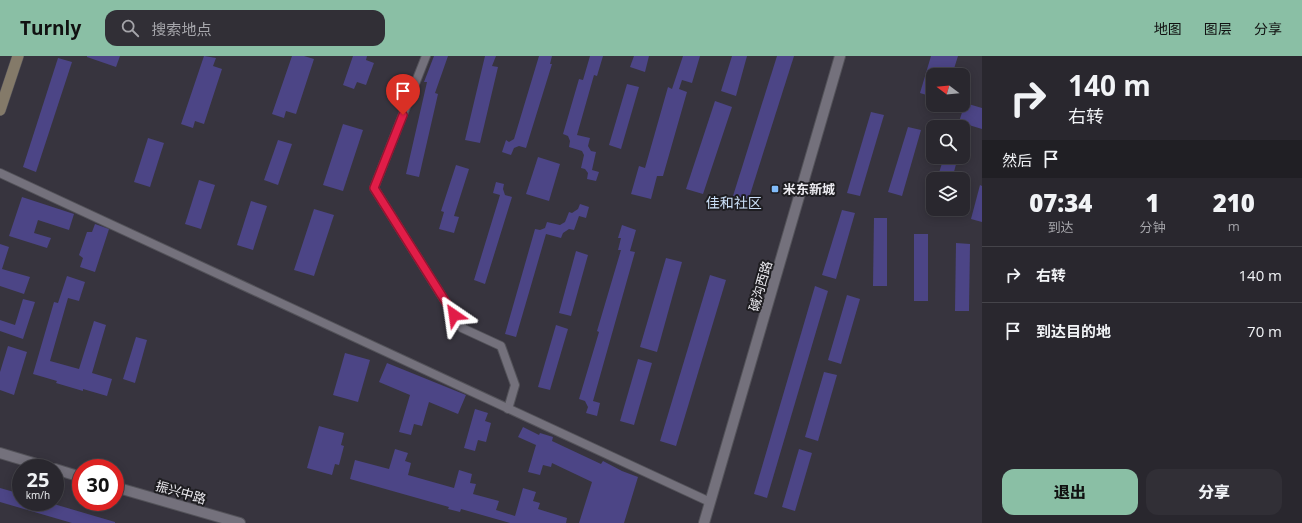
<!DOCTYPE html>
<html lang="zh">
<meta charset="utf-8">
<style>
body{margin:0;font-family:"Open Sans","Noto Sans SC",sans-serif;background:#312f36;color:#f1f3f6;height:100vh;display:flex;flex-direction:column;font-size:15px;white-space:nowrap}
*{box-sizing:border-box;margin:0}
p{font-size:13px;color:#a5a5aa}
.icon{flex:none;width:22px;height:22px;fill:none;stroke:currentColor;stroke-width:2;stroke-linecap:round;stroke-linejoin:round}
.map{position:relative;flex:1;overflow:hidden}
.side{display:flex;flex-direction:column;background:#29272e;width:320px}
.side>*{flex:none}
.top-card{background:#29272e;color:#f1f3f6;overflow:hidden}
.needle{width:26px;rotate:286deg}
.fabs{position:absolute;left:926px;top:12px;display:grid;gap:8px}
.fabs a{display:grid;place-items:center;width:44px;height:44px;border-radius:8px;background:#29272e;box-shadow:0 2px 10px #0003,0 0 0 1px #45444a;font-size:20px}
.speed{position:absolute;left:12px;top:403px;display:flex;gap:8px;font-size:20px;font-weight:700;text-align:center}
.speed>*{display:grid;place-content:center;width:52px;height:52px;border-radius:50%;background:#29272e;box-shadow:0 2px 10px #0003,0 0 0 1px #45444a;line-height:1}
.speed small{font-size:10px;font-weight:400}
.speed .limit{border:6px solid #d22;background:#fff;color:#111}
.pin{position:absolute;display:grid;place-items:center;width:34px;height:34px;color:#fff;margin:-41px -17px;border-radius:50% 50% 50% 0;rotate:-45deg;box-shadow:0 0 4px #0007}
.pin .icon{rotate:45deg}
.me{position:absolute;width:44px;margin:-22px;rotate:328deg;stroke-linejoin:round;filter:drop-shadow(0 0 3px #0008)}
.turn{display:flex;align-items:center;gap:14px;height:84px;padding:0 20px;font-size:18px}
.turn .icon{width:52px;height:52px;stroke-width:2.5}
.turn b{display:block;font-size:28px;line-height:34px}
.then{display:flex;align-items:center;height:38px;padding:0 20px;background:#0003;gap:8px;font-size:15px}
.eta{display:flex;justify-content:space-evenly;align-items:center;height:68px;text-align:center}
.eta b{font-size:24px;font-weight:800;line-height:28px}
.button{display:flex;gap:8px;margin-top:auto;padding:8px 20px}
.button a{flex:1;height:46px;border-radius:12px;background:#8abfa5;color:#111;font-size:16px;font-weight:800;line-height:46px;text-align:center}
.button a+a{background:#312f36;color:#f1f3f6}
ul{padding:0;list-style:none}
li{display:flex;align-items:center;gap:12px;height:56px;padding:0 20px;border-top:1px solid #45444a}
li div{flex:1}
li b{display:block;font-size:15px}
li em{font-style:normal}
header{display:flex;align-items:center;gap:24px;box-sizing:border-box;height:56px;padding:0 20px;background:#8abfa5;color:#111}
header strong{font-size:19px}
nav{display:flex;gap:22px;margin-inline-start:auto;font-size:14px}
.search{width:280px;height:36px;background:#312f36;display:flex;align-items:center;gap:10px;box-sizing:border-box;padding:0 14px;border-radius:12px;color:#a5a5aa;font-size:15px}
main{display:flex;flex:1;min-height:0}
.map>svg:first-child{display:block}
</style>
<header>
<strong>Turnly</strong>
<div class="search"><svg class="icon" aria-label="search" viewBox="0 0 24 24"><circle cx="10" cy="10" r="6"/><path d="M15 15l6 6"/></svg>搜索地点</div>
<nav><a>地图</a><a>图层</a><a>分享</a></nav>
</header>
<main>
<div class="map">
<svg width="982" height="467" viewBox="0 0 982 467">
<rect width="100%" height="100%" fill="#37343e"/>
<g fill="#4c4586">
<path d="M87,0H120L116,11L87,1Z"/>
<path d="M204,0L216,2L213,10L222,13L204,68L195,65L193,72L181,68Z"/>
<path d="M292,0H304L314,3L296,58L286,55L284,62L272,58Z"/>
<path d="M353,0H367L366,4L374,7L366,29L357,26L354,33L343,29Z"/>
<path d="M434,0H448L435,37L438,38L419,121L406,118L427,26H424Z"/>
<path d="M485,0H496L492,10L498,11L480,87L465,84Z"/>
<path d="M539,0H552L550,8H552L526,92L519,90L514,92L511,99L502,96L506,84L509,86L514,83Z"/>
<path d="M590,0H603L597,20L594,19L577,79L590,82L588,90L591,95L596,96L592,114L599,116L596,125L587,123L588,117L585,113L581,112L584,99L582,95L569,91L570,85L568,80L563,78L579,23L583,24Z"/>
<path d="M634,0H649L645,16L630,11Z"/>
<path d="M683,0H700L692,27L682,24L679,33L687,36L663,120H657L651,143L631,138L639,110L645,112L668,31L672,33Z"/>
<path d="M732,0H747L736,40L721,35Z"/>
<path d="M777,0H794L748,145L733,140Z"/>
<path d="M931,0H958L952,19H933V41L920,37Z"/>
<path d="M58,2L72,6L36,116L23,111Z"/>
<path d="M627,28L639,31L621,93L609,89Z"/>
<path d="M715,45L732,51L703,138L686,133Z"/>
<path d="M965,47L982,52V73L959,66Z"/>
<path d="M871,56L884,59L860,140L847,137Z"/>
<path d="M343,68L363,74L343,135L323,129Z"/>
<path d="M908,71L921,74L902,140L888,136Z"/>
<path d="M148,82L164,87L150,131L134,126Z"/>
<path d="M278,84L292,88L278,129L264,124Z"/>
<path d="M538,101L560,108L549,145L526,138Z"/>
<path d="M944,101H958L952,123H937Z"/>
<path d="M456,109L469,113L454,160L459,161L454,177L439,173L444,156L441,155Z"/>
<path d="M199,124L215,129L201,173L185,168Z"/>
<path d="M496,126L504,128L503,133L505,139L512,141L485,228L474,224L500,139L493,137Z"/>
<path d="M980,129L982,130V166L971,163Z"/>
<path d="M22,141L74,158L69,174L38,164L34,177L51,182L47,192L9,180Z"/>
<path d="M251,145L267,150L253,194L237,189Z"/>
<path d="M580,148L589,151L586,162L579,160L574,174L569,173L563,177L561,182L546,178L516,281L505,278L535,173L540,174L545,172L547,166L560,169L565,166L569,156L572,157L578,153Z"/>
<path d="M314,153L334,159L314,220L294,214Z"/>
<path d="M842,154L855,157L836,223L822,219Z"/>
<path d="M874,162H887V230H873Z"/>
<path d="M95,168L109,173L95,216L80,211L83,202L79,199L87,176H92Z"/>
<path d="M622,169L636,174L630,195L635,196L593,345L600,347L597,360L586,357L588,351L585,345L579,343L599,276L597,275L621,194H618L621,182H618Z"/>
<rect x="914" y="178" width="14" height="67"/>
<path d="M956,187L970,188L969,255H955Z"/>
<path d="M0,188L9,191L2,213L30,221L24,238L0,230Z"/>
<path d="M576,195L588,199L571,260L559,257Z"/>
<path d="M666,202L682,206L657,296L640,291Z"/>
<path d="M710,219L726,224L676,390L660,385Z"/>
<path d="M67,220L85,226L79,245L68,242L50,305L79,313L94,265L106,269L92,317L112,323L107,340L83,333V335L56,327L57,325L33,318L54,246L58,247Z"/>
<path d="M815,230L828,235L767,442L754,438Z"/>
<path d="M847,239L860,243L841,308L828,304Z"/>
<path d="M23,243L35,246L23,283L0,275V264L15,269Z"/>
<path d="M556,269L568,273L550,334L538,331Z"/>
<path d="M136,281L147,284L135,327L123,323Z"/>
<path d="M8,290L27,296L14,339L0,334V316Z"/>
<path d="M345,297L370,304L358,346L333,339Z"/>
<path d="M638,303L652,307L634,369L620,365Z"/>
<path d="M387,307L466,339L458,358L429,346L422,370L414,368L411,379L399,376L410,339L379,326Z"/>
<path d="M824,316L837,319L818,385L805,381Z"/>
<path d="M475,353L488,357L485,365L491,367L486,386L478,384L475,395L464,392Z"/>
<path d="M319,370L344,377L341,389L344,390L339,409L335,408L332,419L307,412Z"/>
<path d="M523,371L539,379L540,377L553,381L552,385L601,408L603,405L622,415L638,421L624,467H579L592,426L552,407L551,411L543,409L540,419L528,416L536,389L518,381Z"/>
<path d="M395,393L408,397L405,405L411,407L408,419L454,432L459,414L472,418L470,427L476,428L473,438L499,445L496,454L515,460L523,432L536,436L533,445L540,447L538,453L567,462L566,467H510L461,453L460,456L448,453L449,451L350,423L355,404L389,413Z"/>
<path d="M799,393L812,397L795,455L782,451Z"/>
<path d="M0,432L21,438V446H47L115,466V467H72L0,446Z"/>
</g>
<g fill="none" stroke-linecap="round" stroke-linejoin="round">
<defs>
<g id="minor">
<path d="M426,0L374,132L462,272L501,290L515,329L508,353"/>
<path d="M0,117L710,446"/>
</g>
<g id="tertiary">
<path d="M0,397L50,412"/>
<path d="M55,413L81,421"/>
<path d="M115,431L240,467"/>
<path d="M704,467L840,0"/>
</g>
<path id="secondary" d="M0,54L18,0"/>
</defs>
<use href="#minor" stroke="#535259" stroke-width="10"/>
<use href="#tertiary" stroke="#535259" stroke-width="12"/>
<use href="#secondary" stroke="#535259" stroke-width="12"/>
<use href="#minor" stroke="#74717c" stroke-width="8"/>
<use href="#tertiary" stroke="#74717c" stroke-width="10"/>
<use href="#secondary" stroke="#847a69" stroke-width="11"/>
</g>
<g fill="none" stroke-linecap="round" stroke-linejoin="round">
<defs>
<path id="route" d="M403,59L374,132L454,259"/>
</defs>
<use href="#route" stroke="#92132f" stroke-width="10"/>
<use href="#route" stroke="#e11d48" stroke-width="7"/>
</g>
<rect fill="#82bcfa" stroke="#1e1d21" stroke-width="1.5" x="771" y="129" width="8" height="8" rx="2"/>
<g text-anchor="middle" stroke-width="4" stroke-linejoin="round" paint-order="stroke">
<g font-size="13" font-weight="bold" fill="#ebeaef" stroke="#1e1d21" text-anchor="start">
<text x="783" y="138">米东新城</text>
</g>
<g font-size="13" fill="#ebeaef" stroke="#1e1d21">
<text transform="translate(760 230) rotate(-74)" y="5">碱沟西路</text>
<text transform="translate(181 436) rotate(16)" y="5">振兴中路</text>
</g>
<g font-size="14" fill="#cbe0f8" stroke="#1e1d21">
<text x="734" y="152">佳和社区</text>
</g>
</g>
</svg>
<div class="fabs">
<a><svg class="needle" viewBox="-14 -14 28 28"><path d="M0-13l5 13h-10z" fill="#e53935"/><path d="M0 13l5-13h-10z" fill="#a5a5aa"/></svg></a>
<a><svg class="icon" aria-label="search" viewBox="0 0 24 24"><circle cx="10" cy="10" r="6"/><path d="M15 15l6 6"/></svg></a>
<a><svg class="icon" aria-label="layers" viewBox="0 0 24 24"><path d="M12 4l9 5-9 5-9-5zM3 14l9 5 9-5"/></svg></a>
</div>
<div class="speed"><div>25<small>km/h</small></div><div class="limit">30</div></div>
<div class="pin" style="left:403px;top:59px;background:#d93025"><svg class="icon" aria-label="arrive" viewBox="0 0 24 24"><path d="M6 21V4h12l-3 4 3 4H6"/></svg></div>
<svg class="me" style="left:454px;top:259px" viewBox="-20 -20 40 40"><path d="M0-17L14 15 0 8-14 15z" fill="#e11d48" stroke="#fff" stroke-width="4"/></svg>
</div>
<section class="side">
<div class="top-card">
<div class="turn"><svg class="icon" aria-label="right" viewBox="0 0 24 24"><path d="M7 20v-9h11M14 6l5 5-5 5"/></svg><div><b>140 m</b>右转</div></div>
<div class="then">然后<svg class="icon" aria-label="arrive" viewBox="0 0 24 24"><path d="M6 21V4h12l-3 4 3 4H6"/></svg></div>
</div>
<div class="eta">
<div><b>07:34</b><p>到达</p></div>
<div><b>1</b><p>分钟</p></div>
<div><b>210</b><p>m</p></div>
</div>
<ul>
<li><svg class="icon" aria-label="right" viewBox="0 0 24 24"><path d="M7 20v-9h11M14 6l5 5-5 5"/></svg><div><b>右转</b></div><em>140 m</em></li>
<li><svg class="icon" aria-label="arrive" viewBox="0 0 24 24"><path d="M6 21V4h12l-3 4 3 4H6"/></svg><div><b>到达目的地</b></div><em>70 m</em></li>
</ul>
<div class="button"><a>退出</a><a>分享</a></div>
</section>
</main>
